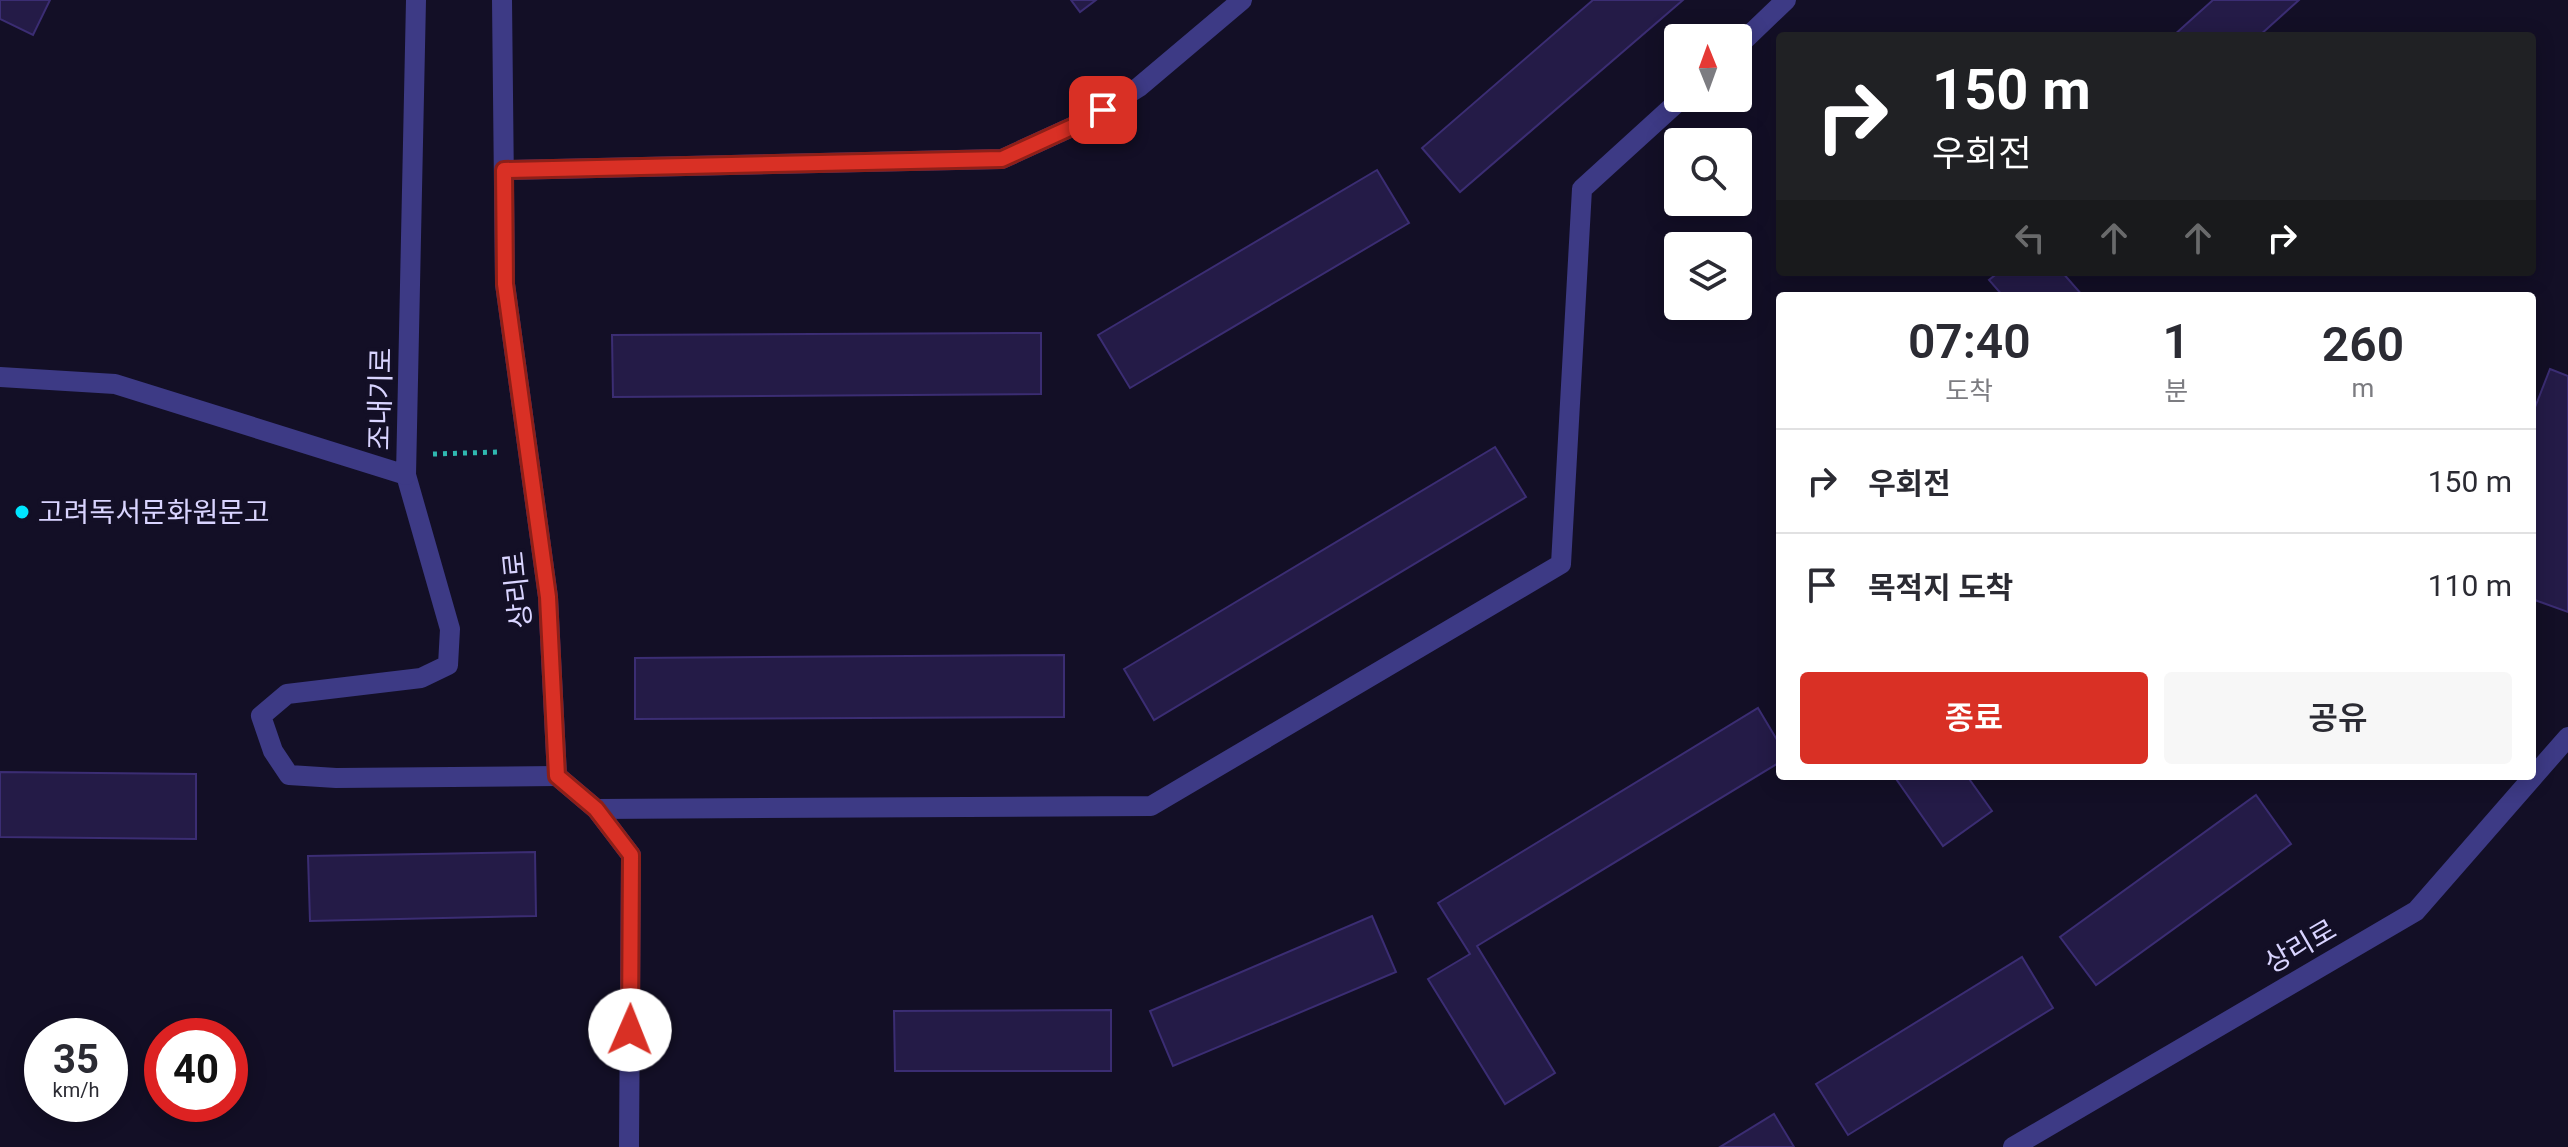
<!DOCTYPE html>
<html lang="ko">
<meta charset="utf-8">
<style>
body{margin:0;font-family:Roboto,"Noto Sans KR",sans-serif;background:#f7f7f7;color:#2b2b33;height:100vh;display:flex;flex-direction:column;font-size:30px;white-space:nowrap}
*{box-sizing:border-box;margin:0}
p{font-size:26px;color:#7c7c81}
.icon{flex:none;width:44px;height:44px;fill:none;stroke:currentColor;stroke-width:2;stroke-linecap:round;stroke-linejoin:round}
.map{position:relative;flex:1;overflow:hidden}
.details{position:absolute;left:1776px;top:292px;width:760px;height:488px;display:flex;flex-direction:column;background:#fff;border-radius:8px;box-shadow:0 4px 20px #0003}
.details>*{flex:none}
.hud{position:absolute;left:1776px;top:32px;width:760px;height:244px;border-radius:8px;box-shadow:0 4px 20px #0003;background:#202124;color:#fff;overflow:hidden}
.needle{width:52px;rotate:359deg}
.controls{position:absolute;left:1664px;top:24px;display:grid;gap:16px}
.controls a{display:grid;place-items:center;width:88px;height:88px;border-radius:8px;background:#fff;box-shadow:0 4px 20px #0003;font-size:40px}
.speed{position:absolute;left:24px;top:1018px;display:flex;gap:16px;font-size:40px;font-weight:700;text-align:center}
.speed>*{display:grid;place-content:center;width:104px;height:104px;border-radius:50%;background:#fff;box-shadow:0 4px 20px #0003;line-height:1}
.speed small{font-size:20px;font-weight:400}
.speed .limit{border:12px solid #d22;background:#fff;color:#111}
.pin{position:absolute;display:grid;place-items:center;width:68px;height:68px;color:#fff;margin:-34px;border-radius:16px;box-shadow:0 4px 12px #0006}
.me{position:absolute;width:88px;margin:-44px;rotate:1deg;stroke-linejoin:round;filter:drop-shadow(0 0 6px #0008)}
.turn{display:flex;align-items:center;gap:28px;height:168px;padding:0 24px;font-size:36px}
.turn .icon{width:104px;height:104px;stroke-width:2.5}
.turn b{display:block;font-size:56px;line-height:68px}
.lanes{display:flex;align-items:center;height:76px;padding:0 24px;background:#0003;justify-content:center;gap:40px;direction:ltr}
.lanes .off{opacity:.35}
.eta{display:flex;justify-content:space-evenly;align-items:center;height:136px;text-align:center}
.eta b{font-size:48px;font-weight:600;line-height:56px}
.cta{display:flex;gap:16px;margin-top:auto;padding:16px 24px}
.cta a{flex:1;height:92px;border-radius:8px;background:#d93025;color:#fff;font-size:32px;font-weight:600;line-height:92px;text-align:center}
.cta a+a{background:#f7f7f7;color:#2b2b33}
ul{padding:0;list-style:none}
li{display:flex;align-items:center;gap:24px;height:104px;padding:0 24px;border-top:2px solid #e1e1e2}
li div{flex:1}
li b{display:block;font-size:30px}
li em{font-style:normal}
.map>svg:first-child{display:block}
</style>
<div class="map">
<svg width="2568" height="1147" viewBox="0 0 2568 1147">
<rect width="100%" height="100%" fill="#130f26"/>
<g fill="#241b47" stroke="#3b2d73" stroke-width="2">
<path d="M0,0H50L33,35L0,19Z"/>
<path d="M1071,0H1096L1080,12Z"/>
<path d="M1593,0H1683L1460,192L1422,148Z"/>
<path d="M2213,0H2299L2259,36H2173Z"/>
<path d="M1377,170L1409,223L1130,388L1098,335Z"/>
<path d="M1999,272H2062L2083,296H2003L1989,280Z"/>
<path d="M1041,333V394L613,397L612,335Z"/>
<path d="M2550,369L2568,376V612L2532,599V415Z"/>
<path d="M1495,447L1526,497L1154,720L1124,669Z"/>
<path d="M1064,655V717L635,719V658Z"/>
<path d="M1758,708L1780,745V762L1477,946L1555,1073L1505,1104L1428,979L1470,954L1438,903Z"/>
<path d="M0,772L196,774V839L0,837Z"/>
<path d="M1894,776H1967L1992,811L1943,846Z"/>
<path d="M2256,795L2291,844L2096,985L2060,937Z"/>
<path d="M535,852L536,916L310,921L308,856Z"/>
<path d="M1372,916L1396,972L1173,1066L1150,1011Z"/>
<path d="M2022,957L2053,1008L1848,1135L1816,1084Z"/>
<path d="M1111,1010V1071H895L894,1011Z"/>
<path d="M1774,1114L1794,1147H1720Z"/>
</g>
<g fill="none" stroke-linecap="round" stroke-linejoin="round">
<path stroke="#2fb8b0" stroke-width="5" stroke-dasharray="4 6" stroke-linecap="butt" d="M433,454L499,452"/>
<path stroke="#3d3a85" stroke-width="20" d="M406,475L450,629L448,665L421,678L287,694L261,716L273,751L289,775L336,778L557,776"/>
<g stroke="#3d3a85" stroke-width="20">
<path d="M1738,46L1786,0"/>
<path d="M504,170L1002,159L1085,121L1139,87L1242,0"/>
<path d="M0,377L115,384L406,475L416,0"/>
<path d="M596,809L1151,806L1561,564L1582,189L1682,98"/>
</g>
<g stroke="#3d3a85" stroke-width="20">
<path d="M502,0L505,284L548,597L557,776L596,809L631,855L629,1147"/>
<path d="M2013,1147L2416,911L2568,737"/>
</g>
</g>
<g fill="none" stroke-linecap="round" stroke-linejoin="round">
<defs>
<path id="route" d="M630,1030L631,855L596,809L557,776L548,597L505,284L504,170L1002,159L1085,121L1103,110"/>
</defs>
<use href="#route" stroke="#8d1f18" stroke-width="20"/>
<use href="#route" stroke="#d93025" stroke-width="14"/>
</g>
<circle fill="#00e5ff" stroke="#130f26" stroke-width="3" cx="22" cy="512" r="8"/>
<g text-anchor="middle" stroke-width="8" stroke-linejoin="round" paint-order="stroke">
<g font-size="28" fill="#d9d4ff" stroke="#130f26">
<text transform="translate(380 399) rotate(-89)" y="10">조내기로</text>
<text transform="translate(517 590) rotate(-96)" y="10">상리로</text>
<text transform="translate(2300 946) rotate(-30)" y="10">상리로</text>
</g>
<g font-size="28" fill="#d9d4ff" stroke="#130f26" text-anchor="start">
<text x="38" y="522">고려독서문화원문고</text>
</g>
</g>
</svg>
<div class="controls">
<a><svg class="needle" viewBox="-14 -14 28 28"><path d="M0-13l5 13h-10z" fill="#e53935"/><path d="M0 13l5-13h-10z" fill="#7c7c81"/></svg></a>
<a><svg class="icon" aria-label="search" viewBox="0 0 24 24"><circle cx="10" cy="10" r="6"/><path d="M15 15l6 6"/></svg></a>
<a><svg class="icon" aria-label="layers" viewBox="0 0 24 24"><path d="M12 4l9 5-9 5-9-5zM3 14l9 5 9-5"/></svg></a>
</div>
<div class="speed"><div>35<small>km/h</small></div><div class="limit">40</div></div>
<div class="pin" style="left:1103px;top:110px;background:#d93025"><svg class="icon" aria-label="arrive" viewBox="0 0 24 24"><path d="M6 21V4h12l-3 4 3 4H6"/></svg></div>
<svg class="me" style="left:630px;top:1030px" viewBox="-20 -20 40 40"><circle r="19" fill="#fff"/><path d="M0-13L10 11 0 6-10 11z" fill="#d93025"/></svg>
<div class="hud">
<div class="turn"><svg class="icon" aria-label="right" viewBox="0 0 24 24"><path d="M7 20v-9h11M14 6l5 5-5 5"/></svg><div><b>150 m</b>우회전</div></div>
<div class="lanes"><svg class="icon off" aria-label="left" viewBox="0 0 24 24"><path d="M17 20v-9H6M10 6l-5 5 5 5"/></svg><svg class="icon off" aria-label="ahead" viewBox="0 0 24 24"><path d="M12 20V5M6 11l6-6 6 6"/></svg><svg class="icon off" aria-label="ahead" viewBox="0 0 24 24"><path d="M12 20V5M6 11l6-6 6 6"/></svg><svg class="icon" aria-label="right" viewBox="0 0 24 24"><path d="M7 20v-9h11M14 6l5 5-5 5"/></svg></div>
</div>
<section class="details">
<div class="eta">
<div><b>07:40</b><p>도착</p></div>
<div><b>1</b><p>분</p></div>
<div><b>260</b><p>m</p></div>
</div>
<ul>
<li><svg class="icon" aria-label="right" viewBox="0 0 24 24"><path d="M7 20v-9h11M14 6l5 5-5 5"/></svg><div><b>우회전</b></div><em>150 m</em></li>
<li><svg class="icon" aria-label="arrive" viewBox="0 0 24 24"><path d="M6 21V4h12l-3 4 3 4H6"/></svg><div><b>목적지 도착</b></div><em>110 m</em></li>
</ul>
<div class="cta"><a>종료</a><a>공유</a></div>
</section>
</div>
